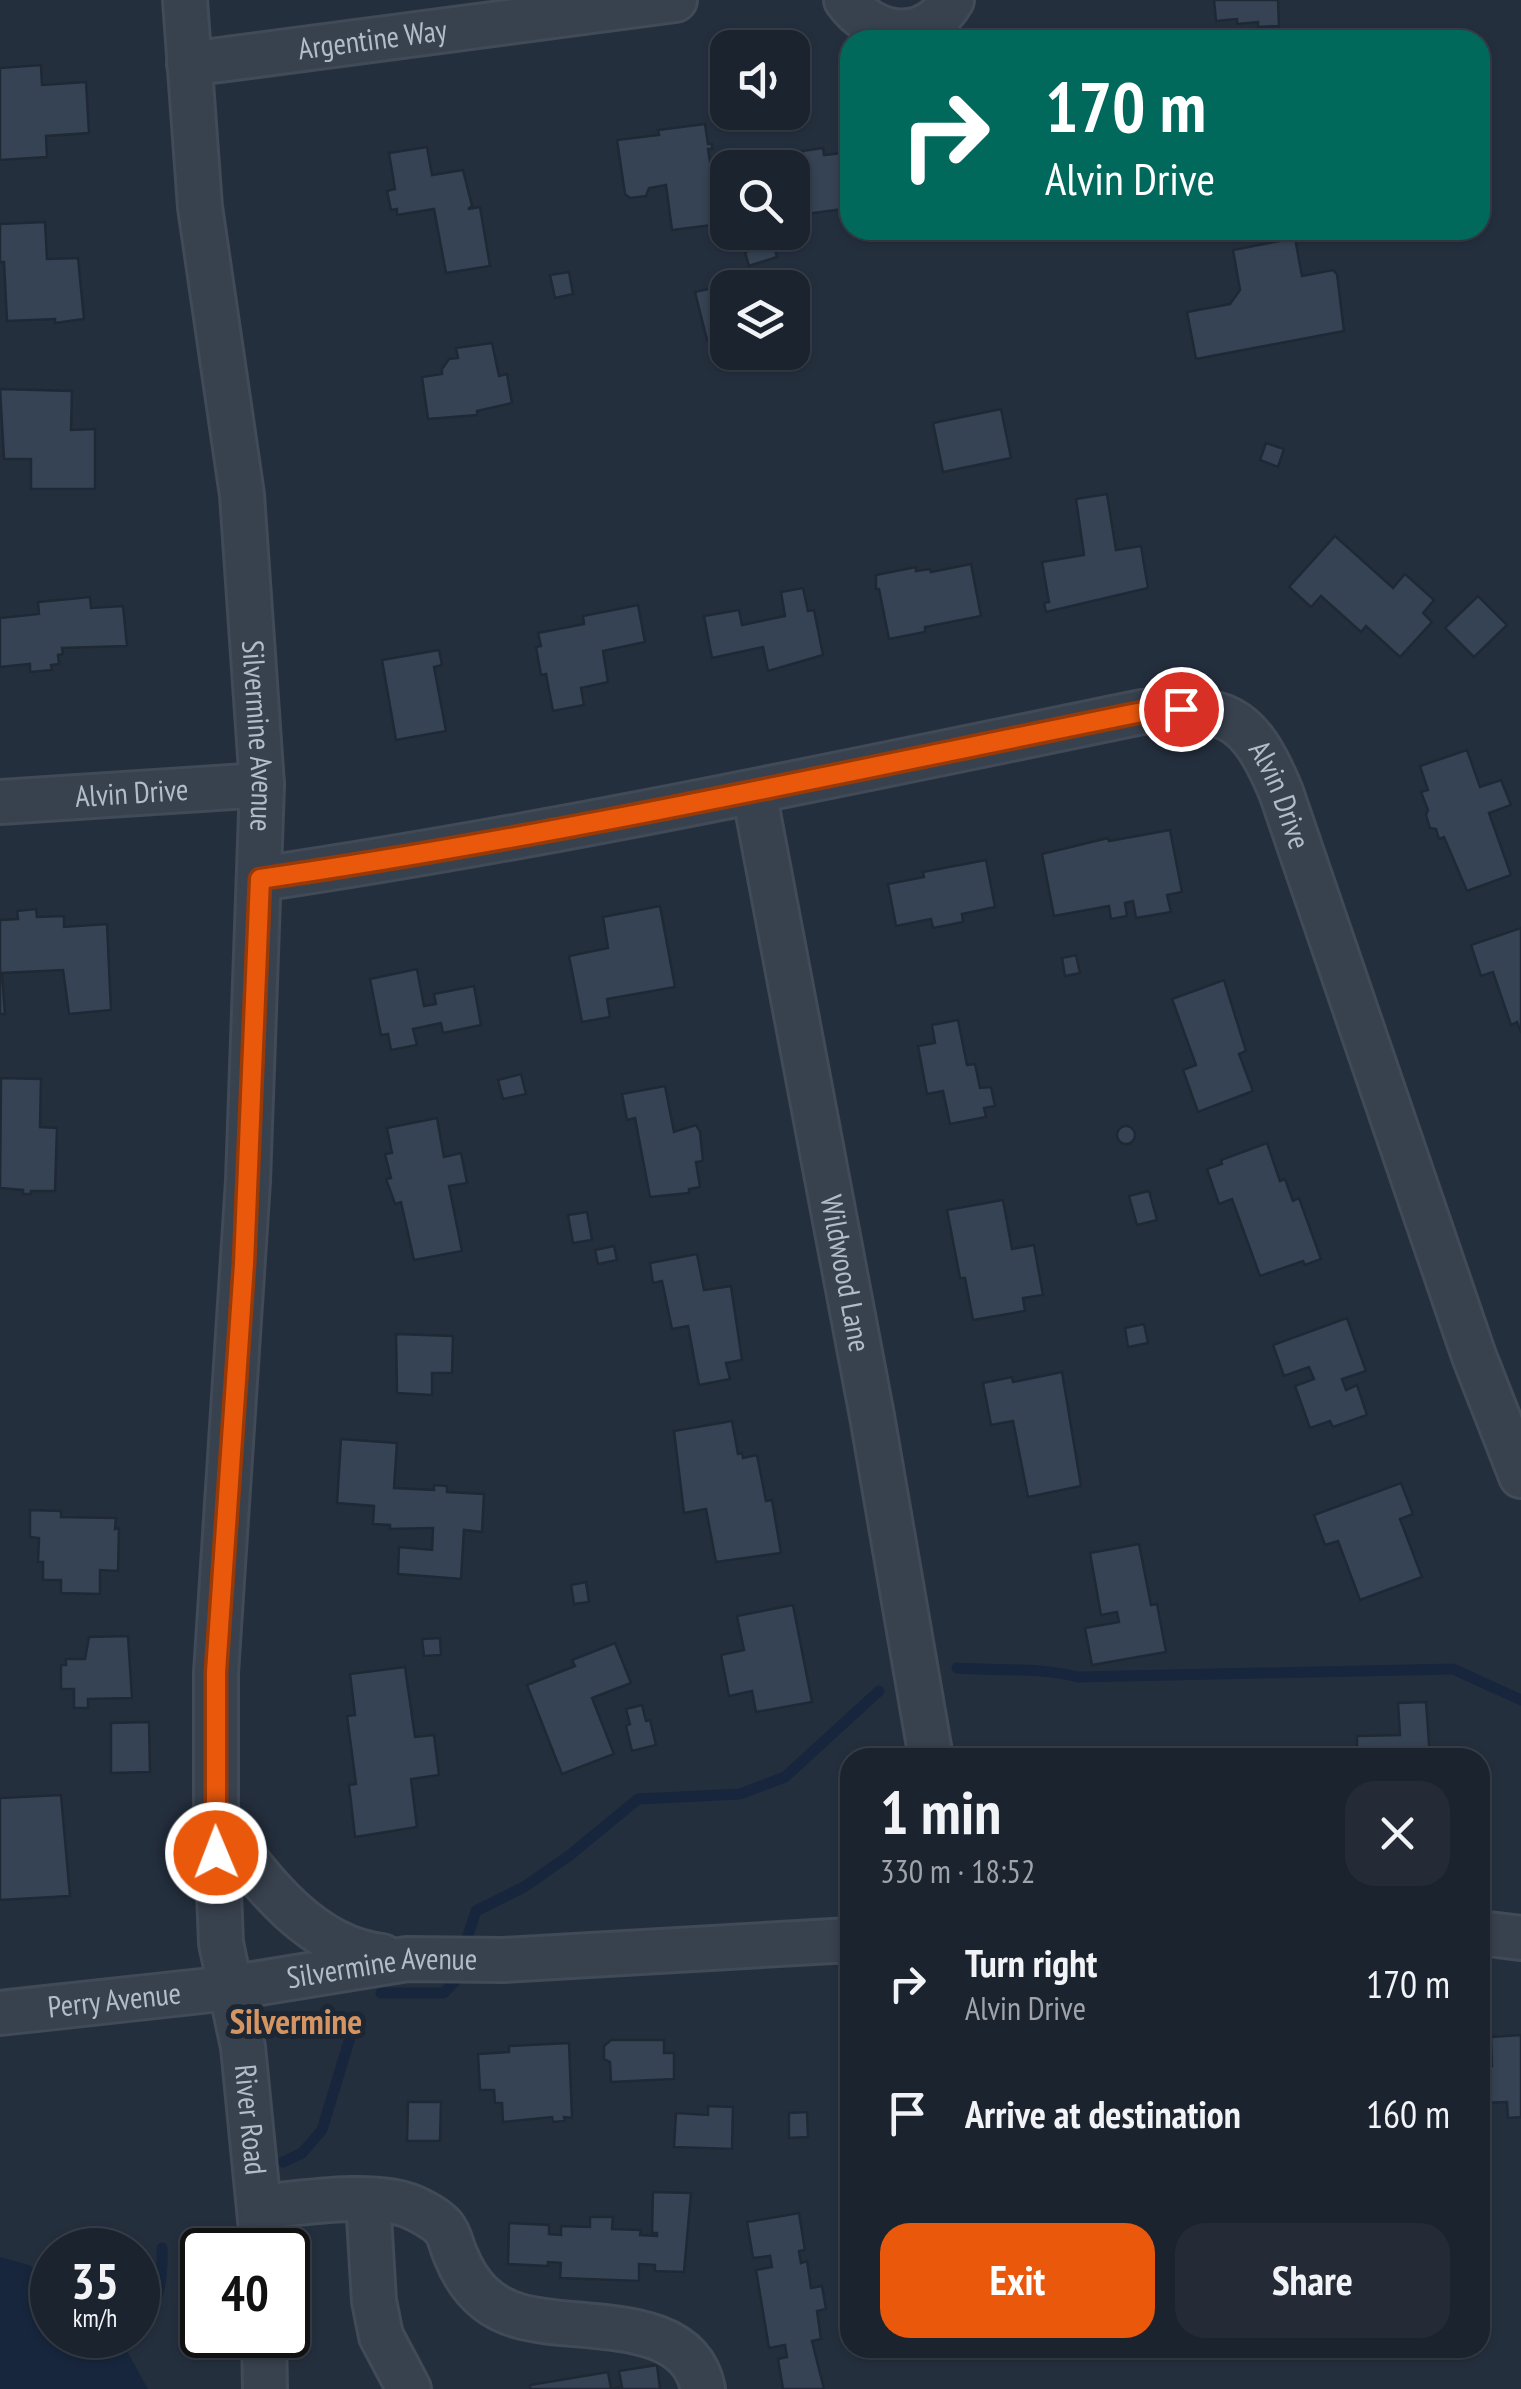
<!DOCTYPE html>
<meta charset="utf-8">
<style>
body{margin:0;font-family:"PT Sans Narrow",sans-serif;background:#242b36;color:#f1f3f6;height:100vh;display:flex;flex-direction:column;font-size:38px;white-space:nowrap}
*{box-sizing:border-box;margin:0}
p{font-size:32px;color:#a0a4aa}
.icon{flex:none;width:55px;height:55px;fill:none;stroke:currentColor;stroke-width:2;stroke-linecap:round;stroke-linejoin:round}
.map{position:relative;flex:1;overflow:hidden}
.side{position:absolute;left:840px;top:1748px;width:650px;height:610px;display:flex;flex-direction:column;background:#1b232e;border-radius:30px;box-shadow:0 2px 8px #0004,0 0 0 2px #39404a}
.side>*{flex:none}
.guide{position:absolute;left:840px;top:30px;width:650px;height:210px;border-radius:30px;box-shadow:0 2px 8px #0004,0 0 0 2px #39404a;background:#00695c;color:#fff;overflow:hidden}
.tools{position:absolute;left:710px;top:30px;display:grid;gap:20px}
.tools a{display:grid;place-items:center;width:100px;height:100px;border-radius:20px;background:#1b232e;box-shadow:0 2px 8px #0004,0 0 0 2px #39404a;font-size:50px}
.speed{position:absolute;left:30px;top:2228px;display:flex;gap:20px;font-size:50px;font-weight:700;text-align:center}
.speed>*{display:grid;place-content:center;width:130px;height:130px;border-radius:50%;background:#1b232e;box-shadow:0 2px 8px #0004,0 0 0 2px #39404a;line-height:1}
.speed small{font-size:25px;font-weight:400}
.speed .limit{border:5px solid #111;border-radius:15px;background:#fff;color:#111}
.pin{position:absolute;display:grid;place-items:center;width:85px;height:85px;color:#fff;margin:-42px;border:5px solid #fff;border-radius:50%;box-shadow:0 2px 10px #0007}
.me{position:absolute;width:110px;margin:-55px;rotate:359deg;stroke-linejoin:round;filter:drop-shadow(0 0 8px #0008)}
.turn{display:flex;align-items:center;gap:35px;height:210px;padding:0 40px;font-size:45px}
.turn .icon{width:130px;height:130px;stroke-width:2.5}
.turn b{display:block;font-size:70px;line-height:85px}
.round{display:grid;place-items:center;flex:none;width:105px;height:105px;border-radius:30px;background:#242b36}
.headline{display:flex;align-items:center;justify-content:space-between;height:170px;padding:0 40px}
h1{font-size:60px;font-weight:800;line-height:75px}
.action{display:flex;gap:20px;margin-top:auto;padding:20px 40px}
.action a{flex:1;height:115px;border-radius:30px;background:#ea580c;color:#fff;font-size:40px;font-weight:800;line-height:115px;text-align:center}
.action a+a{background:#242b36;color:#f1f3f6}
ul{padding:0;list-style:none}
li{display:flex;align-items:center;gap:30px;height:130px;padding:0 40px}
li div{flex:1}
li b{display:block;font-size:38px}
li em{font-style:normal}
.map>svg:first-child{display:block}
</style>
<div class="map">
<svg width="1521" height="2389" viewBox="0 0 1521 2389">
<rect width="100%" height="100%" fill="#242f3e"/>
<path fill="#17263c" d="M0,2257L29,2265L52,2280V2335H115L122,2342L148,2389H0Z"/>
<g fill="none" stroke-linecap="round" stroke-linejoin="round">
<g stroke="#17263c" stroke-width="11">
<path d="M957,1668C997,1671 1039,1667 1078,1677L1453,1669L1521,1700"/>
<path d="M467,1938L476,1911L524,1887L570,1855L638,1799L740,1794L785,1777L879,1691"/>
<path d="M381,1993H444L458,1978"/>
<path d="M283,2162L302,2153L322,2130L356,2018"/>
<path d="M138,2327C160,2306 163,2277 162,2248"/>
<path d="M107,2345L122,2342L130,2335"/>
</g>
</g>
<g fill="#364354" stroke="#1f2835" stroke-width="2.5">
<path d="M1214,0H1278L1279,26L1258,27V22L1237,24V19L1216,21Z"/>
<path d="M41,65L42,85L86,82L89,133L46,136L47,157L0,160V68Z"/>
<path d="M705,124L708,144H712V149H708L720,224L672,230L666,185L649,188L646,196L630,198L625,194L617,140L659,135L658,130Z"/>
<path d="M427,147L432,175L463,170L472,206L468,209L480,207L490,266L446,273L434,209L397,215V209L391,210L387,191L395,189L389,153Z"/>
<path d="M823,148L824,155L850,152V208L792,216V168H783L782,162L803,158L802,151Z"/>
<path d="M45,222L47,259L78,258L84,319L55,323V319L7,321L4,262H0V224Z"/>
<path d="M1295,238L1302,276L1333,270L1337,274L1344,331L1196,359L1187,312L1230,304L1240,290L1233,250Z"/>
<path d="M773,243L777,257L749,266L745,252Z"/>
<path d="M569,272L573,294L555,298L550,275Z"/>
<path d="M730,284L728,335L707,340L695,292Z"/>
<path d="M492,343L499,376L507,374L512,403L477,411V415L428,419L422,377L442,374V369L449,359L458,358L456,348Z"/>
<path d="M0,389L72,391L71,430L95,429V489H31V459H4Z"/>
<path d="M1001,409L1011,458L943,472L933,423Z"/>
<path d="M1266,443L1284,449L1278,467L1260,460Z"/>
<path d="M1107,494L1116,550L1141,546L1148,588L1046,612L1044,603L1049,602L1042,562L1084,555L1076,499Z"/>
<path d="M1335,536L1393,588L1405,574L1434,600L1423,613L1432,622L1400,657L1366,626L1361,632L1321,596L1311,607L1289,587Z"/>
<path d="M971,564L981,616L925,627V632L889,639L879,589H876V575L916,567V571L930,569L931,572Z"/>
<path d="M803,588L808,611L814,610L823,655L768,671L763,647L712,658L704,616L739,610L742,625L785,616L781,592Z"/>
<path d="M1478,596L1507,625L1474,657L1445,628Z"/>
<path d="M90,597L91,608L123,606L127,646L62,648L63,654L58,655L59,664L51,665L52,670L30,672V664L0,667V618L39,614L38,602Z"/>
<path d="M638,605L645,642L603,651L608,682L581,688L584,705L553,711L546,674L541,675L536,647L541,646L538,633L584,624L583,616Z"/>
<path d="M439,650L442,665L434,667L446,731L396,740L382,660Z"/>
<path d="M1467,750L1480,787L1501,780L1511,805L1489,813L1511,875L1467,891L1444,837L1439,839L1436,829L1430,828L1426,815L1428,810L1421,792L1428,790L1420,766Z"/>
<path d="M1170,830L1182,892L1167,895L1171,912L1136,918L1133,901L1125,903L1127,916L1111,919L1109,906L1054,916L1042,854L1108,838L1109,841Z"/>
<path d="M986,860L995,907L962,914L963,922L933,928L931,919L896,926L888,884L924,877L923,872Z"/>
<path d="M660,906L675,987L607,999L610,1017L582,1022L569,956L608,948L603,917Z"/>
<path d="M36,909L37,917L64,916V927L107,924L111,1010L69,1014L63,970L2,973L5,1014H0V920L18,919L17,911Z"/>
<path d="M1521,928V1033L1517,1022L1511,1025L1493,972L1481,976L1471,945Z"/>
<path d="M1076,955L1080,973L1065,976L1062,958Z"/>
<path d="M417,969L424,1006L436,1004L434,994L474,986L481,1025L443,1033L441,1023L413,1029L417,1045L391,1050L388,1034L381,1035L370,979Z"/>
<path d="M1224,980L1246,1051L1239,1054L1253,1091L1198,1112L1183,1070L1196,1065L1172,999Z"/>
<path d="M958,1020L967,1065L975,1064L980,1088L991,1087L995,1106L984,1108L986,1117L950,1124L943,1091L927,1094L918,1046L935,1043L932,1025Z"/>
<path d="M521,1074L526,1094L503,1099L498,1080Z"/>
<path d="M1,1078L41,1079L40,1127L57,1128L55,1191H31V1194H23V1190L0,1188Z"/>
<path d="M665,1086L674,1132L696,1125L700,1132L703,1161L696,1162L700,1187L689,1189V1193L650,1197L635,1118L627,1120L622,1094Z"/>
<path d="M437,1118L444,1157L461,1153L467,1183L449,1186L462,1251L414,1260L401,1202L395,1204L386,1179L391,1178L385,1154L392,1153L387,1128Z"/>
<circle cx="1126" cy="1135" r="9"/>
<path d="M1267,1143L1280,1181L1285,1179L1293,1201L1299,1198L1321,1259L1305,1265L1303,1261L1260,1276L1232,1199L1219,1204L1207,1169L1222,1164L1221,1160Z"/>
<path d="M1149,1191L1157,1220L1137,1225L1129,1196Z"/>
<path d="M1003,1200L1012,1249L1034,1245L1043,1295L1023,1298L1025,1311L973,1320L965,1278H960L947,1210Z"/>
<path d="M587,1212L592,1240L573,1243L568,1215Z"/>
<path d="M614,1246L617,1260L598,1264L595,1250Z"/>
<path d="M697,1254L704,1290L731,1286L742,1360L726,1363L730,1379L699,1385L688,1326L672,1329L662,1281L653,1283L650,1263Z"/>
<path d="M1347,1318L1366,1371L1342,1379L1346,1390L1357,1385L1367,1415L1333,1427L1330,1421L1310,1428L1295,1386L1314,1379L1309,1367L1284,1376L1273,1345Z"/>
<path d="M1144,1324L1148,1343L1128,1347L1125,1328Z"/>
<path d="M396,1334L453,1336L452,1373H432V1395L397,1393Z"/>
<path d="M1062,1372L1081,1486L1028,1497L1013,1421L991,1425L983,1383L1012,1377L1013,1382Z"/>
<path d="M732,1421L738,1454L742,1453L743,1458L757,1455L766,1501L772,1500L781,1553L716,1562L706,1509L684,1513L674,1431Z"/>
<path d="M341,1439L397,1443L394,1488L434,1490V1485L447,1486V1492L484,1494L482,1532L464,1530L461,1579L398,1574L399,1547L432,1550L433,1528L390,1529V1525L373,1524L374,1506L337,1503Z"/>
<path d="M1401,1483L1413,1514L1400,1519L1422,1577L1360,1600L1338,1541L1325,1545L1314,1515Z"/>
<path d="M30,1510L61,1511V1517L116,1518L115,1529L119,1528L118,1571L100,1570V1594L61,1593V1580H43V1562H38L39,1538L30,1537Z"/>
<path d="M1139,1544L1151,1605L1157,1604L1166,1652L1092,1665L1085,1628L1119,1622L1117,1612L1101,1615L1090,1553Z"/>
<path d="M586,1582L589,1602L574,1604L571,1585Z"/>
<path d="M793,1605L812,1702L756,1712L752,1691L729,1696L721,1655L744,1650L737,1616Z"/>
<path d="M128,1636L132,1698L88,1699V1708H74V1689H61V1665H66V1659H85L89,1637Z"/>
<path d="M440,1638L441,1655L424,1656L422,1639Z"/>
<path d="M615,1643L631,1683L592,1698L614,1754L562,1774L527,1685L575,1666L572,1660Z"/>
<path d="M405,1667L415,1737L434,1735L439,1775L411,1779L417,1827L355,1837L349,1785L356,1784L347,1716L355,1715L350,1674Z"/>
<path d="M1426,1702L1430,1758H1357V1736L1400,1735L1398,1703Z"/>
<path d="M642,1705L646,1721L650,1720L656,1745L632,1751L626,1726L630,1724L626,1709Z"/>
<path d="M149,1722L150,1772L111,1773V1723Z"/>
<path d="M61,1795L70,1896L0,1900V1798Z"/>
<path d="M1521,2035V2117L1508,2118L1507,2102L1480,2103V2067L1492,2066L1491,2037Z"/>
<path d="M611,2040H664V2053H674V2079L611,2082L610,2062L604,2059V2046Z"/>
<path d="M569,2043L572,2118L564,2117L565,2121L553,2122L552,2117L503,2122L502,2103H495L494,2090H480L478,2054L509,2052V2046Z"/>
<path d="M408,2102H441L440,2141H407Z"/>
<path d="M708,2106L733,2107L732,2149L674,2147L676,2113L708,2115Z"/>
<path d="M807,2112L808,2137L789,2138V2113Z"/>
<path d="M653,2192L691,2193L684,2272L655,2271V2265L639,2264V2281L560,2278L561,2263L548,2262V2266L508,2264L509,2223L549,2225V2234L561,2235V2226L590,2227V2217H613L612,2229L641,2230L640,2235L657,2236V2233H652Z"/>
<path d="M799,2213L805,2250L799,2251L801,2263L807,2261L811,2288L822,2286L826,2309L817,2311L821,2339L812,2341L824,2389H783L778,2359L787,2357L785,2345L769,2348L756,2270L772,2267L770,2256L753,2258L747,2222Z"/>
<path d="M657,2365L660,2389H530V2385L608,2372L611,2389L622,2387L619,2371Z"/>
</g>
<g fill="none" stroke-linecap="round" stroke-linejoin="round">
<defs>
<g id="minor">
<path id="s1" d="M185,0L200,207L242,495L262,785L248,1181L216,1673V1820L221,1943L243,2047L263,2250"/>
<path d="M846,0C874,39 926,45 952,0"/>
<path id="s2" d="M189,64L675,0"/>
<path id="s3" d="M754,792L872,1416L931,1758"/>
<path id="s4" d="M0,802L262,785"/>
<path id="s5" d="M260,879C556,835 849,772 1142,712C1225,705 1248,713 1281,792L1474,1356L1521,1476"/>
<path d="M216,1820C257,1875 307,1948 382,1956"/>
<path d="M1480,1933L1521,1938"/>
<path id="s6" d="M0,2013L229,1988L407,1959L503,1960L850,1940"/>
<path d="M368,2200L374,2301L381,2336L409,2389"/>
<path d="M261,2207C301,2203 376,2191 412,2207C421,2211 438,2220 444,2228C450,2235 452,2248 456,2256C468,2286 487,2307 519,2316C576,2333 688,2312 703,2389"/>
<path d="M264,2335L265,2389"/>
</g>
</defs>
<use href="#minor" stroke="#414a57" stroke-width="48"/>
<use href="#minor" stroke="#38414e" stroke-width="42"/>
</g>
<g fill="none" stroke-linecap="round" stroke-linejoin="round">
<defs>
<path id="route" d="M216,1853V1672L244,1264L260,879C556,836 849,771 1142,712L1181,709"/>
</defs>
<use href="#route" stroke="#983908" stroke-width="25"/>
<use href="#route" stroke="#ea580c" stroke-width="18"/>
</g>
<g text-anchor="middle" stroke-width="10" stroke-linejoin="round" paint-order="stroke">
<g font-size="30" fill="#b4bcc9" stroke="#1d2633">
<text dy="10" stroke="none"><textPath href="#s2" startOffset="185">Argentine Way</textPath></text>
<text dy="10" stroke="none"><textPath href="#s1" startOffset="740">Silvermine Avenue</textPath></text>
<text dy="10" stroke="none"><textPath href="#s4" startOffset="132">Alvin Drive</textPath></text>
<text dy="10" stroke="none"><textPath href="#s5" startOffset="1080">Alvin Drive</textPath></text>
<text dy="10" stroke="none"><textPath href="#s3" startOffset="490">Wildwood Lane</textPath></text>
<text dy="10" stroke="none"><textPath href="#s6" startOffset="385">Silvermine Avenue</textPath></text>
<text dy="10" stroke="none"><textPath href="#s6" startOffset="115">Perry Avenue</textPath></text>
<text dy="10" stroke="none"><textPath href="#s1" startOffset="2128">River Road</textPath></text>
</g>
<g font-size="35" font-weight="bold" fill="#d59563" stroke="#1d2633">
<text x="296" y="2034">Silvermine</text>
</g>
</g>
</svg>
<div class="tools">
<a><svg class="icon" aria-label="sound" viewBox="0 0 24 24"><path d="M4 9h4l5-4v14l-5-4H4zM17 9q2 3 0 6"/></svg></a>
<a><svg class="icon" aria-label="search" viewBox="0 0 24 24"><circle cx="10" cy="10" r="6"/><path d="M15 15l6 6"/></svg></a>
<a><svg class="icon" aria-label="layers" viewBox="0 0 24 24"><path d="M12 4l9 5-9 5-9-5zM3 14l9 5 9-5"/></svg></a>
</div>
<div class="speed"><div>35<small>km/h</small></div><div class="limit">40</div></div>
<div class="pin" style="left:1181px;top:709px;background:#d93025"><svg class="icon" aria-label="arrive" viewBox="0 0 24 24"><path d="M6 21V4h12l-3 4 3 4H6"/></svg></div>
<svg class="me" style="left:216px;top:1853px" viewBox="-20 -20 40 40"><circle r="17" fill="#ea580c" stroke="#fff" stroke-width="3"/><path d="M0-11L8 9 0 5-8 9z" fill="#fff"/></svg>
<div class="guide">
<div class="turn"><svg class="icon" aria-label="right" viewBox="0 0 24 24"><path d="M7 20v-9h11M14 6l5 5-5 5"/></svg><div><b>170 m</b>Alvin Drive</div></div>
</div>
<section class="side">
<div class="headline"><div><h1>1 min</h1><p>330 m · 18:52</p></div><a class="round"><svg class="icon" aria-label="close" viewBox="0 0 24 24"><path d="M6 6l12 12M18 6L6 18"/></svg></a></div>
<ul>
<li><svg class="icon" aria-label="right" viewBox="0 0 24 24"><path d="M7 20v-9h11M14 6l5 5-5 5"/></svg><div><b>Turn right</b><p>Alvin Drive</p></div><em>170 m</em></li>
<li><svg class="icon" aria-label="arrive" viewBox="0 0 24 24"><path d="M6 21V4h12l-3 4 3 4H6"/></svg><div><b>Arrive at destination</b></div><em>160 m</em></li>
</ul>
<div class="action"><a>Exit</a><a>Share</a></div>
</section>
</div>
